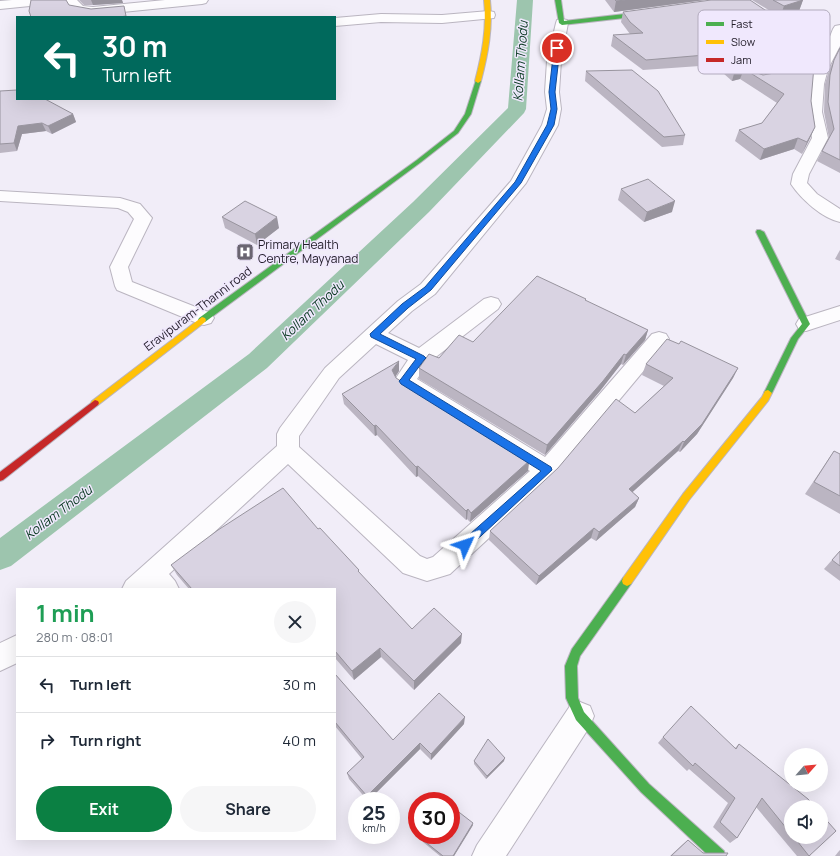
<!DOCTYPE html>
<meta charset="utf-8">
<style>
body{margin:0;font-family:Manrope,sans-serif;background:#f6f6f7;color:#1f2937;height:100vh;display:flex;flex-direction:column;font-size:15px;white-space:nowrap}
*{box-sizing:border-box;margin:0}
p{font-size:13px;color:#747a83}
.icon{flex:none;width:22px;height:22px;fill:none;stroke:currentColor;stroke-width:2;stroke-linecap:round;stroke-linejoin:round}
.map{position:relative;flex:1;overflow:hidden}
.drawer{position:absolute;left:16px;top:588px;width:320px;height:252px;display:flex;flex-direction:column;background:#fff;border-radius:0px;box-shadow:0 4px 16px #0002}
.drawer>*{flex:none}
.guide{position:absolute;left:16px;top:16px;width:320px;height:84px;border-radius:0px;box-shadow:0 4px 16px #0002;background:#00695c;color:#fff;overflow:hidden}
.needle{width:26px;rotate:63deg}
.buttons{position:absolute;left:784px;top:748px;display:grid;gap:8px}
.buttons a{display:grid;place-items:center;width:44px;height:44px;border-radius:50%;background:#fff;box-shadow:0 4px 16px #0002;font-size:20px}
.speed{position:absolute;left:348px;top:792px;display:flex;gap:8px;font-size:20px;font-weight:700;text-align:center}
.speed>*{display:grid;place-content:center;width:52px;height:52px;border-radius:50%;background:#fff;box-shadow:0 4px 16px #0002;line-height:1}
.speed small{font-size:10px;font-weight:400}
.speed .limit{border:6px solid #d22;background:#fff;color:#111}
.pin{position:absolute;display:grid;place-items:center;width:34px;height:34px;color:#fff;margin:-17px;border:2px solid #fff;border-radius:50%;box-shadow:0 1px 4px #0007}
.me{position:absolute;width:44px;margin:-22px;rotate:48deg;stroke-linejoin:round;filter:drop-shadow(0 0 3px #0008)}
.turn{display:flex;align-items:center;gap:14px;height:84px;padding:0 20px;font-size:18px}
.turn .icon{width:52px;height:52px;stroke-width:2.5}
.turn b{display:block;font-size:28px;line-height:34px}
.round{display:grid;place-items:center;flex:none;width:42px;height:42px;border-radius:21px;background:#f6f6f7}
.overview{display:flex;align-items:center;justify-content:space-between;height:68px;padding:0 20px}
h1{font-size:24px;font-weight:700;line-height:30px;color:#1e9e55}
.action{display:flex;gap:8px;margin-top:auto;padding:8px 20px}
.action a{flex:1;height:46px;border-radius:24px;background:#0b8043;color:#fff;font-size:16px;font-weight:700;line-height:46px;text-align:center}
.action a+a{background:#f6f6f7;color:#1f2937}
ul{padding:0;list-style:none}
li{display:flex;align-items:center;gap:12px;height:56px;padding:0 20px;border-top:1px solid #e0e1e3}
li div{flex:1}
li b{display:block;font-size:15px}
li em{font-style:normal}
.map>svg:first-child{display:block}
</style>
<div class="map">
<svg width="840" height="856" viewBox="0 0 840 856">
<rect width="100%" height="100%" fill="#f1edf8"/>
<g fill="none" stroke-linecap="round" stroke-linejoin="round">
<path fill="#9dc5ae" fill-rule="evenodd" d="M517,0H533L526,109L524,113L429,212L267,368L11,566L0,570V538L249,354L413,202L508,108Z"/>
<defs>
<g id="street">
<path d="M12,0H56L54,3L50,4L0,9V1Z"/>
<path d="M65,0H77L83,6L93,7L165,0H208L206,3L202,4L93,15L72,11Z"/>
<path d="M489,11L494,12L495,15L494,18L442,23L381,22L335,26V18L381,14L442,15Z"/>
<path d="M562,19L567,20L568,23L561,61L559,92L561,109L558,125L526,183L435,294L412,311L388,333L419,348L484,299L491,297L498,299L501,304L498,309L428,363L417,379L545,457L652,334L659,332L666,334L669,339L666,344L555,477L450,574L427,581L403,573L288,464L169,574L175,581L179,589H122L126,581L277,446V434L280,428L325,368L398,301L421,284L511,181L542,125L547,109L545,92L547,61L556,23L557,20ZM376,344L408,360L394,381L397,387L530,471L433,557L427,559L420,556L299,447V436L339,378Z"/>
<path d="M840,25V46L828,69L824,84L822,112L828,138L809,174L807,183L817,194L840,209V222C822,218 801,199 791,184L793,174L812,138L808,112L810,84L814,69L825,49L833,29L835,26Z"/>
<path d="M0,191L120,198L140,204L152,218L128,267L132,282L211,313L214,318L211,323L204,325L197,323L117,290L115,286L110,267L134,219L128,212L118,208L0,201Z"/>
<path d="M840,306V320L806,331L799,329L796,324L799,319Z"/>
<path d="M17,635V663L0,671V643Z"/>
<path d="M580,702L590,706L594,716L590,726L506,856H472L477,845L570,706Z"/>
</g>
<g id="fast">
<path d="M555,0H561L564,21L651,11L654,13L651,15L562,25L559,23Z"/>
<path d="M476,80L481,81L471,114L458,133L421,162L205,322H199L198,320L199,318L417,160L454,131L465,114Z"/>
<path d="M757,230H760L764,232L810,324L798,339L772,393L768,396L764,393L791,338L802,324L756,232Z"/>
<path d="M627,576L631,578L632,581L631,584L580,656L577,666L578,698L584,712L649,784L724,851L725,856H709L641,792L576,720L566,698L565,666L572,649L623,578Z"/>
</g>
<g id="slow">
<path d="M484,0H490C493,28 488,54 481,81L478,83L475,81C482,54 487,28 484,0Z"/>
<path d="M202,317L205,318L206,320L205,322L98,405H92L91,403L92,401Z"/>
<path d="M768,390L772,393L768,401L689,500L631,584L627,586L623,584L622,581L623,578L683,494L762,397L765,391Z"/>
</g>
<path id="jam" d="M95,400L98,401L99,403L98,405L3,480L0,481V472Z"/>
</defs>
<use href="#street" stroke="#bab5c0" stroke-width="2"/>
<use href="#fast" stroke="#bab5c0" stroke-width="2"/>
<use href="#slow" stroke="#bab5c0" stroke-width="2"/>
<use href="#jam" stroke="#bab5c0" stroke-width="2"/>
<use href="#street" fill="#fdfcfe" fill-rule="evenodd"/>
<use href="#fast" fill="#4caf50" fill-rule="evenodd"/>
<use href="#slow" fill="#ffc107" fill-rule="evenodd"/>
<use href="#jam" fill="#c62828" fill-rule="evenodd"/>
</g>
<g fill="#bbb5c2">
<path d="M79,0H122L123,3L93,5H84Z"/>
<path d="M605,0H705L614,12Z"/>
<path d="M752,0H803L799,11L780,17Z"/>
<path d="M623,12L789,26L827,40L822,51L815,65L761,74L811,101L815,127L810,138L802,154L794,149L760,160L735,141L739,130L762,123L777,103L740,79L732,81L714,65L643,70L611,46L613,35L630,34L621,22Z"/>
<path d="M840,48V173L817,161L829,138L824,112L825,84L829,70Z"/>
<path d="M586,71L685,135L683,145L662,147L585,81Z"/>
<path d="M0,91L73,114L76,122L52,134L46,131L22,134L17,151L0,153Z"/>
<path d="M621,189L672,212L644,222L618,200Z"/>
<path d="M222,217L279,228L257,245L225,228Z"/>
<path d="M840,250V261L835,259Z"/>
<path d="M586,299L585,301L648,330L645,340L623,365L621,364L600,391L545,455L419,379V368L439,358L473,342Z"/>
<path d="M679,344L738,368L733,378L697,434L680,452L678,451L632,492L639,498L635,507L596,541L591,538L536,585L489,540L490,531L635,413L664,386L642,375L646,364Z"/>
<path d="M399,371L395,377L396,378L529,461L528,471L470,522L467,519L466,520L418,476L416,477L377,435L375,436L344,404L342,394Z"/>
<path d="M834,451L840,454V514L805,494Z"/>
<path d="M318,529L359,570V573L412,629L461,643L414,690L381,657L354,680L335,658V589H189L177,575L171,565Z"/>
<path d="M840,551V581L824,569Z"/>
<path d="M335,674L393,740L464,724L431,760L420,749L368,801L349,779L347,773L362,759L335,726Z"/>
<path d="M663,737L735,748L739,744L791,807V837H821L810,856H797L756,807L737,838L730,843L713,827L728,803L689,769L687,771L658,743Z"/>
<path d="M474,761H504L486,779L474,764Z"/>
<path d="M473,825L454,856H440L423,842V840Z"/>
<path d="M688,840L703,853L726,856H670L682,845Z"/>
<path d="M840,850V856H835L839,851Z"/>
</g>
<g fill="#98949e">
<path d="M91,0H122L123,3L93,5Z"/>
<path d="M626,0H705L614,12L616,1Z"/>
<path d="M803,0L799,11L780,17L784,6Z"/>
<path d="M827,40L822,51L815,65L754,76V68L757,65Z"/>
<path d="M744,69L740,79L732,81L735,70Z"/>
<path d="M73,114L76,122L52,134L48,126Z"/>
<path d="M42,123L46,131L22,134L17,151L14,143L18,126Z"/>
<path d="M815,127L810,138L802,154L807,142Z"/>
<path d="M798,138L794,149L760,160L764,149Z"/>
<path d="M675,201L672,212L644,222L647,212Z"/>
<path d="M277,217L279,228L257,245L255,234Z"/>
<path d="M648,330L645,340L623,365L626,355Z"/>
<path d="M624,354L621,364L600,391L545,455L547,445Z"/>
<path d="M399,361V371L393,380L392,370Z"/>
<path d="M738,368L733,378L697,434L680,452L684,442Z"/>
<path d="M376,425L377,435L375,436L374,426Z"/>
<path d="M683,441L678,451L625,499L629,489Z"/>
<path d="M529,461L528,471L470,522L471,513Z"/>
<path d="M418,466V476L416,477V467Z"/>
<path d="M639,498L635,507L596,541L599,532Z"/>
<path d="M468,509L467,519L466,520V511Z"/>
<path d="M594,528L591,538L536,585L539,576Z"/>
<path d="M462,634L461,643L414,690V681Z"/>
<path d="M380,648L381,657L354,680L352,671Z"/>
<path d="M465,717L464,724L431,760V754Z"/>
<path d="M420,743V749L368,801L367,796Z"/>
<path d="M505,758L504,761L486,779L487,776Z"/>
<path d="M473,823V825L454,856H453Z"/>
</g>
<g fill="#d9d3e2" stroke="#98949e">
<path d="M31,0H66L69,5L91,9L124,6L126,16L120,17H31L29,11Z"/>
<path d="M615,0H626L616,1Z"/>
<path d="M711,0H750L789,26H797L827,40L819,54L757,65L754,68L757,73L763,75L814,66L811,101L815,127L807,142L798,138L764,149L739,130L762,123L784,94L744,69L735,70L717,54L646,60L613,35L643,33L630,22L623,12Z"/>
<path d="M773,0H803L784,6Z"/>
<path d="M840,48V160L822,151L834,129L828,102L830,75L834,60Z"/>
<path d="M632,70L658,91L685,135L664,137L586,71Z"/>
<path d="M17,90V99H45L73,114L48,126L42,123L18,126L14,143L0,144V91Z"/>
<path d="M648,179L675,201L647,212L621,189Z"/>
<path d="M245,201L277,217L255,234L222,217Z"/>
<path d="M537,276L586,299L585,300L648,330L626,355L624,354L603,381L547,445L419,368L429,354L439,358L459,335L473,342Z"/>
<path d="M667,339L679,344L681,341L738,368L702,424L684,442L683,441L629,489L639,498L599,532L594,528L539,576L490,531L558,468L616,399L635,413L673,378L646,364Z"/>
<path d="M399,361L392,370L396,378L529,461L471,513L468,509L466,511L418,466L416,467L376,425L374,426L342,394Z"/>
<path d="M834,451L840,454V496L814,482Z"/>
<path d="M283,488L318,529L320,528L359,570L358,571L412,629L434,608L462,634L414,681L380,648L352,671L335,651V589H192L171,565L218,530Z"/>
<path d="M840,551V566L832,560Z"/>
<path d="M335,674L393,740L439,693L465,717L431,754L420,743L367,796L347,773L364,757L335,722Z"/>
<path d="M691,706L736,749L739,744L808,799L815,807H791V834L762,798L737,838L720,822L735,798L695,763L693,766L663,737Z"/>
<path d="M488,739L505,758L487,776L474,761Z"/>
<path d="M451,806L473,823L453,856H443L423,840L426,835H451Z"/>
<path d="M821,814L836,831L809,856L794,837H821Z"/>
<path d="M688,840L703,853H728L726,856H671Z"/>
</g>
<path fill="#1a73e8" stroke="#114b97" d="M557,47L560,48L555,92L557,109L554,125L521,183L431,290L408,308L380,334L424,356L426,358L424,360L409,380L551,467L552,470L468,548L465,549L461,548L460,545L461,542L541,471L401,384L399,381L401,379L416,359L371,337L370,334L402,304L425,287L515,182L547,125L551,109L549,92L554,48Z"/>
<defs>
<symbol id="hospital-square" viewBox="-11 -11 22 22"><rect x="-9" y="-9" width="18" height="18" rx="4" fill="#6a6571" stroke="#f0e8fd"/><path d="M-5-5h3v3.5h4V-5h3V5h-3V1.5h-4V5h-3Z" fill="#fff"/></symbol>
</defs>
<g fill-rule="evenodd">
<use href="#hospital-square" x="235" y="242" width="20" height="20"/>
</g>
<g text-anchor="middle" stroke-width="3" stroke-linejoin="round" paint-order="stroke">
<g font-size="12" fill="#211c28" stroke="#f0e8fd" text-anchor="start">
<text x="258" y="249">Primary Health<tspan x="258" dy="14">Centre, Mayyanad</tspan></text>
</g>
<g font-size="12" fill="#211c28" stroke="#f0e8fd">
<text transform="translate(198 309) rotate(-37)" y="4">Eravipuram-Thanni road</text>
</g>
<g font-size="13" font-style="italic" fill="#06371e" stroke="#f0e8fd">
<text transform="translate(520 61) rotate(-86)" y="5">Kollam Thodu</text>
<text transform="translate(312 310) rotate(-43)" y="5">Kollam Thodu</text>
<text transform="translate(58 512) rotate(-37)" y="5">Kollam Thodu</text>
</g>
</g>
<rect x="698" y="10" width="132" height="64" rx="6" fill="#f0e8fd" stroke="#b2abbd" stroke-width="1"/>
<rect x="706" y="22" width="18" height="4" fill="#4caf50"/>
<rect x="706" y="40" width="18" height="4" fill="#ffc107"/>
<rect x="706" y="58" width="18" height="4" fill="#c62828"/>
<g font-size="11" fill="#211c28">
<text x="731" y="28">Fast</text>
<text x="731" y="46">Slow</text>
<text x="731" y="64">Jam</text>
</g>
</svg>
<div class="buttons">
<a><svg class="needle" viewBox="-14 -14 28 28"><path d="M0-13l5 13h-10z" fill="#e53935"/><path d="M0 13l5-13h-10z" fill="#747a83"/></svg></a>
<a><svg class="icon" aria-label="sound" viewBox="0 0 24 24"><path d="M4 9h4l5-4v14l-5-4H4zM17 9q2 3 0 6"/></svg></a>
</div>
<div class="speed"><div>25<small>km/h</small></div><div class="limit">30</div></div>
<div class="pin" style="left:557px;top:48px;background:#d93025"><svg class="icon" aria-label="arrive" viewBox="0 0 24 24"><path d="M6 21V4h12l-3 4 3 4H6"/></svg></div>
<svg class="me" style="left:465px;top:545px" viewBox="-20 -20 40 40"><path d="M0-17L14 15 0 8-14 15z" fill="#1a73e8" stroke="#fff" stroke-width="4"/></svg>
<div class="guide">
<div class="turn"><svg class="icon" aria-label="left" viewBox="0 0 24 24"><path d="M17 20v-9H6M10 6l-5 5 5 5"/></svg><div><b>30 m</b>Turn left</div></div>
</div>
<section class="drawer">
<div class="overview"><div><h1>1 min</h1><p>280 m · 08:01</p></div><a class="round"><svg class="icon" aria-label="close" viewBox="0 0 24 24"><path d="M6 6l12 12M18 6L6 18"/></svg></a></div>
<ul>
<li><svg class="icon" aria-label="left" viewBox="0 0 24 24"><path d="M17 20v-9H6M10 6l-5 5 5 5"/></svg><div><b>Turn left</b></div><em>30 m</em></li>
<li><svg class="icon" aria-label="right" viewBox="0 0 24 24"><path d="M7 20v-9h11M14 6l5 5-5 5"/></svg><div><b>Turn right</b></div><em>40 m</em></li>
</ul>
<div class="action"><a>Exit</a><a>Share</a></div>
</section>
</div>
